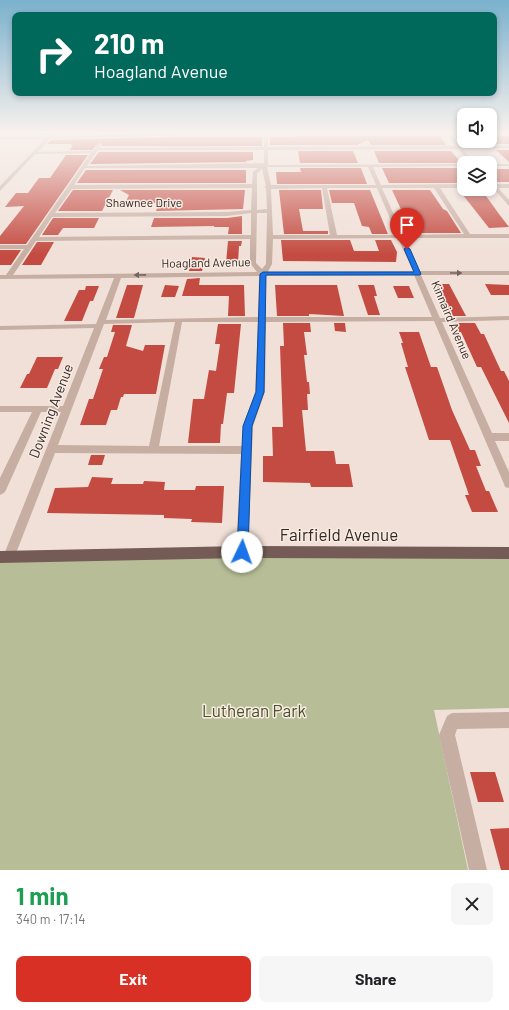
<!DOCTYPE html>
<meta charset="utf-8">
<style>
body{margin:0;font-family:Barlow,sans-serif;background:#f6f6f6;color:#202124;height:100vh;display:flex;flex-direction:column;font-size:15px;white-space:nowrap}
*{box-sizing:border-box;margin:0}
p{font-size:13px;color:#757577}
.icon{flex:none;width:22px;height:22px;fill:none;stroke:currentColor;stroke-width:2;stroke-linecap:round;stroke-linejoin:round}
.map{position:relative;height:870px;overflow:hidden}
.side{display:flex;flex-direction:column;background:#fff;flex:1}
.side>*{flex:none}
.top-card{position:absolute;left:12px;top:12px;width:485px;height:84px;border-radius:8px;box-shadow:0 2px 6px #0003;background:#00695c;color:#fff;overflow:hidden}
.tools{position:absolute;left:457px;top:108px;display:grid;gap:8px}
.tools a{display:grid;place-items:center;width:40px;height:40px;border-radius:8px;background:#fff;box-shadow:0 2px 6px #0003;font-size:20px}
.pin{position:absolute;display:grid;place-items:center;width:34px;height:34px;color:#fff;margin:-41px -17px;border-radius:50% 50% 50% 0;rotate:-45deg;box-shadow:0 0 4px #0007}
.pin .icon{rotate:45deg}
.me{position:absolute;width:44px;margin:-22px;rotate:3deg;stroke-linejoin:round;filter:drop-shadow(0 0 3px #0008)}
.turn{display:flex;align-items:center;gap:14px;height:84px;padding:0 16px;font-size:18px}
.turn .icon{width:52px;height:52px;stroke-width:2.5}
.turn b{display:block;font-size:28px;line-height:34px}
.round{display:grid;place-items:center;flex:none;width:42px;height:42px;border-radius:8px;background:#f6f6f6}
.overview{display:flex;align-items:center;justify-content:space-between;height:68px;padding:0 16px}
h1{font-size:24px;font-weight:700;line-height:30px;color:#1e9e55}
.cta{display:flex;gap:8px;margin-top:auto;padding:8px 16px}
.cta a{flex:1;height:46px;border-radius:8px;background:#d93025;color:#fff;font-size:16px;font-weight:700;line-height:46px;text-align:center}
.cta a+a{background:#f6f6f6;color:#202124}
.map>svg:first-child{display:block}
</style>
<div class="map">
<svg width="509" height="870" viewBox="0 0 509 870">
<rect width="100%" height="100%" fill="#f0e0d7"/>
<path fill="#b7be97" d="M509,553V708L434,710L468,870H0V556Z"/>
<g fill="#c34b41">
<path d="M38,133H101L36,135Z"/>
<path d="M329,136H440L446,145H371L368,140L357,145H270V137Z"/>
<rect x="490" y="136" width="19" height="8"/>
<path d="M169,137H262V146H102V145L99,143L92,150H70L73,145H71L72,144H47L51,140Z"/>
<path d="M496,150H509V162Z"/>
<path d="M298,151H353L358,163H300Z"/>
<path d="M374,151H451L461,163H379Z"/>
<path d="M99,152H255H253V160L246,161V162L90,164Z"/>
<path d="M66,155H88L26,244H0V236L24,206L5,207L16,193H28L39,178H50Z"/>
<path d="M300,168H361L367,184H277L276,172H301Z"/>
<path d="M382,168H464V183H389Z"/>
<path d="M490,169H509V182H497L490,174Z"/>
<path d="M86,170H246V183H77Z"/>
<path d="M481,189L499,214L509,227L489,228L459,190Z"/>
<path d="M73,190H113L102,211H58Z"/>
<path d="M120,190H245L243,209L156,211L159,203H125L129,195Z"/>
<path d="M279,190H321L323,209H299L303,231H328V234H284Z"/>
<path d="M329,190H370L388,234H372L369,227L362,226L354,203H332Z"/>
<path d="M392,190H430L443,209L447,211L461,233H412Z"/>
<path d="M242,216V234H228L229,227H214V226L151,227L154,218H227Z"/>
<path d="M53,218H99L94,228H63L58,235H42Z"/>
<path d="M281,240H350L354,251H379L375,240H391L397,252L396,262L283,261Z"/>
<path d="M228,241H242L241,246H239L238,263H226Z"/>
<path d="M37,242H54L41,265H22Z"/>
<path d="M0,250H21L11,265H0Z"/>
<path d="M192,257L205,258L202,271H189Z"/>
<path d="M200,278L199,285H244L245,316H228L229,296H182L187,279Z"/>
<path d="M436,284H449L466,316H451Z"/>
<path d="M485,284L509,285V295H491Z"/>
<path d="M127,285H143L134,318H116Z"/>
<path d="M165,285L179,286L175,297H161Z"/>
<path d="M275,285H337L344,316L309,314V316H277Z"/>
<path d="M358,285H374L377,296H374L380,315H368Z"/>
<path d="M86,286H99L93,301H90L82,321H64L79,290H85Z"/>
<path d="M393,286H409L414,298H398Z"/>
<path d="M283,323H310L311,332H304L307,355H304L307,382H309L310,394H307L308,410H302L306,451H334L336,464H349L353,487H311L310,483L263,482V456H273L272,427H283L280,346H284Z"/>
<path d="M334,323H345L346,332L335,331Z"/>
<path d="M455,323H475L481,334H484L501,371H504L509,381V423L481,367H477L461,332H459Z"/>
<path d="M218,324H241L234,393H227L223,424H221L220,443H188L193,399H204L209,370L216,371L220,344H215Z"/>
<path d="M113,325H132L126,346L143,351L145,345H165L156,394H124L123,397H121L117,410H111L106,425H80L89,399H93L103,369H99L104,357H107L115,332H111Z"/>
<path d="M399,332H419L431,367H437L452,410L470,450H475L481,466H476L486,491H489L498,512H472L465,495H469L450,440H429L405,367H408L401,343H403Z"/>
<path d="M37,357H63L58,369H55L47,388H20L27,374H29Z"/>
<path d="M91,455H105L102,465H88Z"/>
<path d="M92,477L113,478L111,484H143L144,481L165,482L164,490H195L196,486H224L222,523L191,522L192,519L164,518V515L47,513L55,488L88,487Z"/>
<path d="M470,772H495L504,802H478Z"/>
<path d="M509,828V870H501L490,829Z"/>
</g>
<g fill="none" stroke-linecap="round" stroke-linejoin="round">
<g fill="#c7aea3" fill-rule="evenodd">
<path d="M134,133H258L50,139L38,152L93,151L99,144L101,145L99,148L264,147V133H268V147L456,146L446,133H450L461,146H509V148L463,149L475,163H470L459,149L268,150V165L464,164V166L373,167L381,185L464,184V188H440L470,234H509V238H405L419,271H509V275H421L440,318L509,316V320L442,322L492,433H509V441H495L509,472V488L505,487L504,484L434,321L266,322L265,392L253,426L248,552L246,556L242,558L238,556L236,552L241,454L55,453L13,561L9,563L5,561L3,557L61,412H41L6,490L4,493L0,495V478L32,412H0V406H63L94,328L0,330V326L96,324L114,278L0,279V275H6L24,249H0V245H27L91,153L35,154L0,191V186L45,139H0V137L84,136ZM98,150H264V163L87,166ZM267,167H368L376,185H271ZM85,168H258L253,172L252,184L74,185ZM262,169L266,186L264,187L266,188L267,209L257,210V173ZM252,188L251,210L227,212L55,213L72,189ZM322,188L330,235H273L271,189ZM327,188H377L397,235H337ZM382,188H434L464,234L403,235ZM251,213V235L39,237L52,217L227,216ZM257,213H267L266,264L262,269L256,263ZM398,238L413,271L268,272L272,264L273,239ZM250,239V263L257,272L13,275L36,241ZM414,275L432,317H266V276ZM259,276L258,317L106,320L121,278ZM175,322L149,446L58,445L104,324ZM182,322H258L255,392L243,426L242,446H159Z"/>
<rect x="490" y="164" width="19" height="2"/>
<path d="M490,179L496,184H509V188H498L509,200V206L493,188H490Z"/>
<path d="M509,712V728L457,729L455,735L487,870H469L439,735L447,716L452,713Z"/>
</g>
<path fill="#745b56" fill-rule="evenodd" d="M242,546L509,547V559L242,558L0,563V551Z"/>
</g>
<defs><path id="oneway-solid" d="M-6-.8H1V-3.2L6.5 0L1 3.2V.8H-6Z"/></defs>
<g fill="#75645e">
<use href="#oneway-solid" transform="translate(456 273)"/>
<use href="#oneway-solid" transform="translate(140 275) rotate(179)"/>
</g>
<linearGradient id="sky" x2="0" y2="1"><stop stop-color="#7ab1cd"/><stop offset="0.52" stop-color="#f8f1ed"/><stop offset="1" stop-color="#f8f1ed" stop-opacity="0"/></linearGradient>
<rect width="509" height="255" fill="url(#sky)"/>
<path fill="#1a73e8" stroke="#114b97" d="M407,247L410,249L421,274L420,275H266L264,392L252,426L248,552L246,555L242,557L238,555L237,552L243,426L256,392L260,274L263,272H414L404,249Z"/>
<g text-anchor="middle" stroke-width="3" stroke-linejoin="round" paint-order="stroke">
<g font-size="12" fill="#322725" stroke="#f8ebe2">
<text x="144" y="207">Shawnee Drive</text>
<text transform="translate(206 263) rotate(-1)" y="4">Hoagland Avenue</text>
<text transform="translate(451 320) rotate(67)" y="4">Kinnaird Avenue</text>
</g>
<g font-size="14" fill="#322725" stroke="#f8ebe2">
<text transform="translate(51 411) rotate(-69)" y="5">Downing Avenue</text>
</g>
<g font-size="17" fill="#322725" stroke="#f8ebe2">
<text x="339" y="541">Fairfield Avenue</text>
</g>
<g font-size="17" fill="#485029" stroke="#f8ebe2">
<text x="254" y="717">Lutheran Park</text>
</g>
</g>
</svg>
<div class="tools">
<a><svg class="icon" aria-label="sound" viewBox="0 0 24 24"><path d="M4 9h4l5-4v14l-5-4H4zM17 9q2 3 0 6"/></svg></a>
<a><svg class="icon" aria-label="layers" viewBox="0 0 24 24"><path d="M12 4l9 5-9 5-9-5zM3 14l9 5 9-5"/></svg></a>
</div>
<div class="pin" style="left:407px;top:249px;background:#d93025"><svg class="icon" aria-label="arrive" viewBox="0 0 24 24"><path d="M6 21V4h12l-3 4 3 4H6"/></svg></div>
<svg class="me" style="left:242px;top:552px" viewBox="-20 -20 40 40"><circle r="19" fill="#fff"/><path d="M0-13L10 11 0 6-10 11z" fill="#1a73e8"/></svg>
<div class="top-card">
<div class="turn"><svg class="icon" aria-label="right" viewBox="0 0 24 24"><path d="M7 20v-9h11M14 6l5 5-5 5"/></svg><div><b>210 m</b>Hoagland Avenue</div></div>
</div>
</div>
<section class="side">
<div class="overview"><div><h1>1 min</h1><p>340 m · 17:14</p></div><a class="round"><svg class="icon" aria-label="close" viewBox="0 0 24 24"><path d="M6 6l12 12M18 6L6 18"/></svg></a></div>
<div class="cta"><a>Exit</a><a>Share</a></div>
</section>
